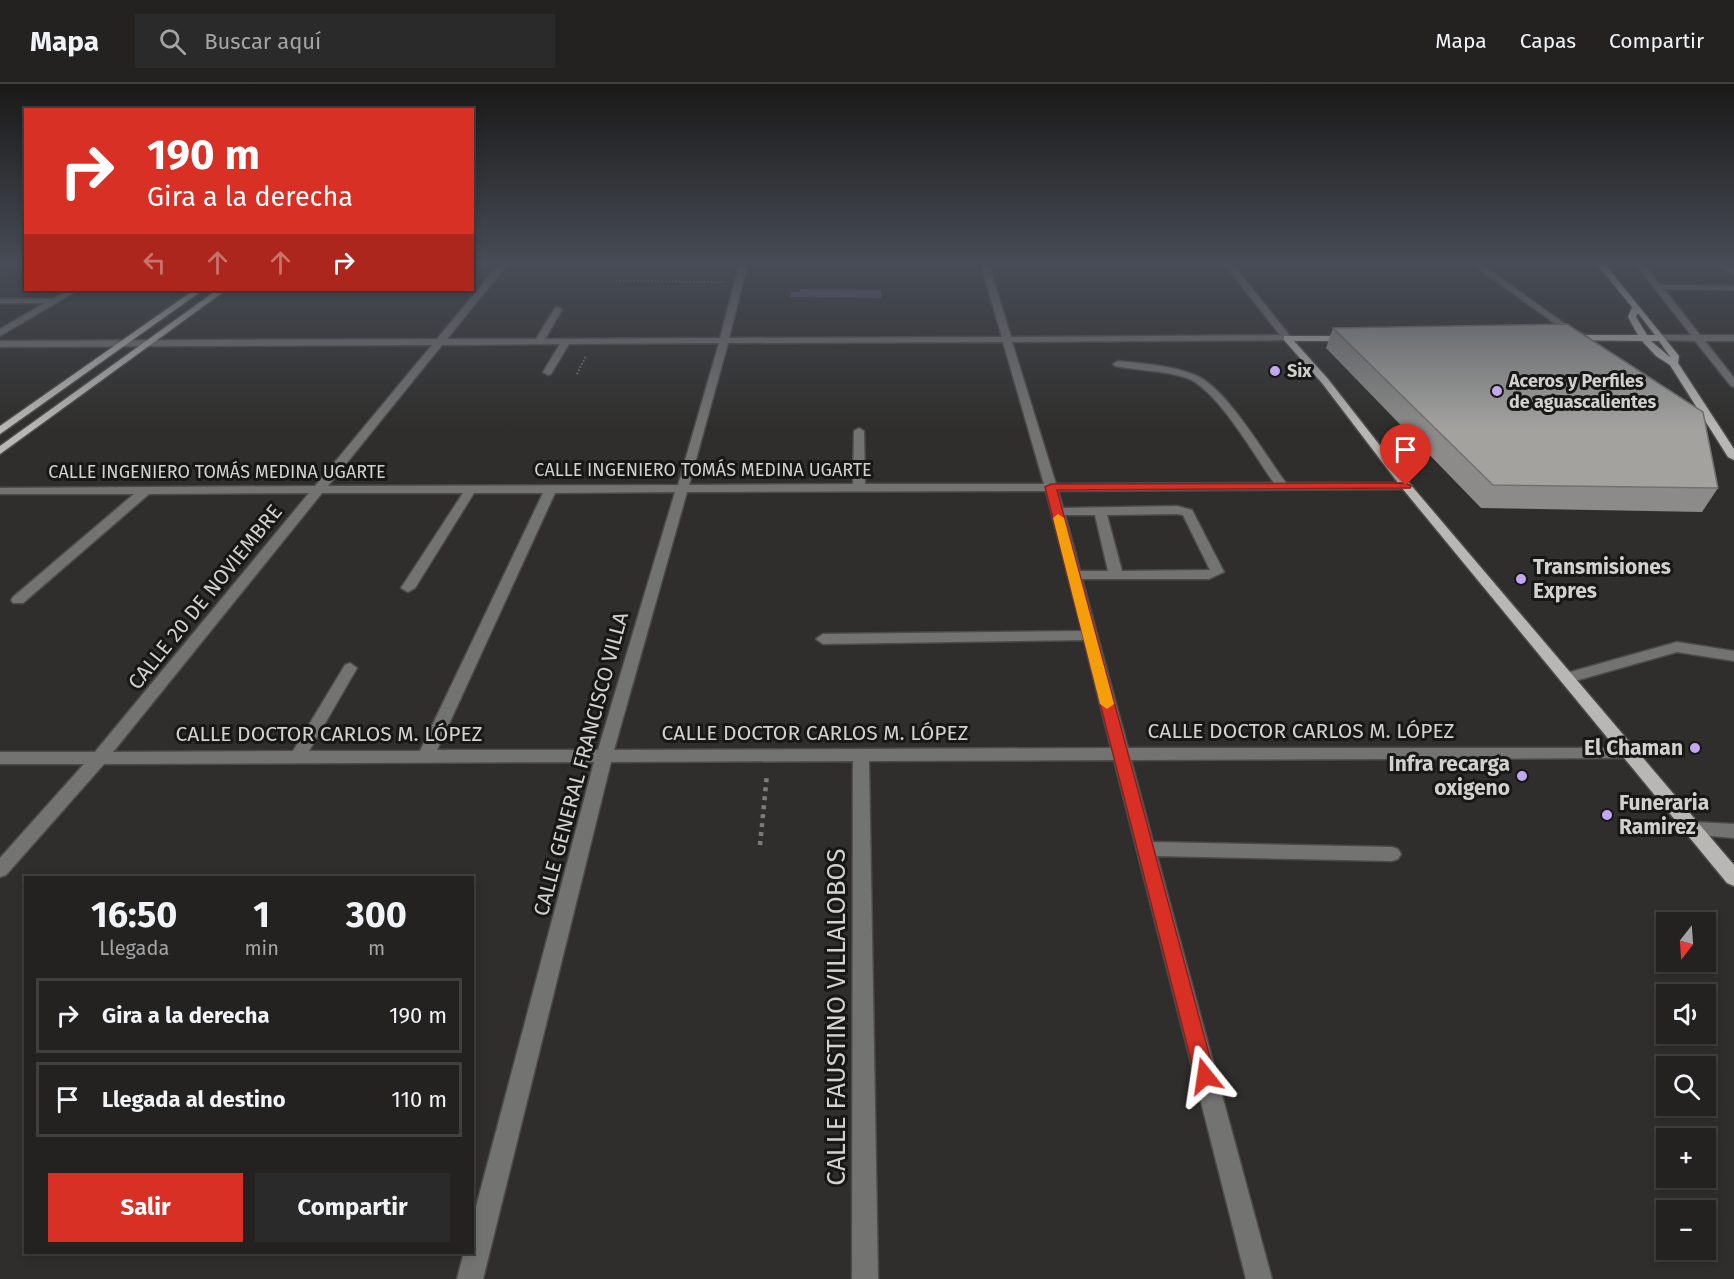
<!DOCTYPE html>
<html lang="es">
<meta charset="utf-8">
<style>
body{margin:0;font-family:"Fira Sans",sans-serif;background:#2b2a2a;color:#f1f3f6;height:100vh;display:flex;flex-direction:column;font-size:22px;white-space:nowrap}
*{box-sizing:border-box;margin:0}
p{font-size:20px;color:#a3a4a5}
.icon{flex:none;width:33px;height:33px;fill:none;stroke:currentColor;stroke-width:2;stroke-linecap:round;stroke-linejoin:round}
.map{position:relative;flex:1;overflow:hidden}
.details{position:absolute;left:24px;top:792px;width:450px;height:378px;display:flex;flex-direction:column;background:#232221;border-radius:0px;box-shadow:0 3px 9px #0003,0 0 0 2px #403f3f}
.details>*{flex:none}
.hud{position:absolute;left:24px;top:24px;width:450px;height:183px;border-radius:0px;box-shadow:0 3px 9px #0003,0 0 0 2px #403f3f;background:#d93025;color:#fff;overflow:hidden}
.needle{width:39px;rotate:197deg}
.fabs{position:absolute;left:1656px;top:828px;display:grid;gap:12px}
.fabs a{display:grid;place-items:center;width:60px;height:60px;border-radius:0px;background:#232221;box-shadow:0 3px 9px #0003,0 0 0 2px #403f3f;font-size:30px}
.pin{position:absolute;display:grid;place-items:center;width:51px;height:51px;color:#fff;margin:-62px -26px;border-radius:50% 50% 50% 0;rotate:-45deg;box-shadow:0 0 6px #0007}
.pin .icon{rotate:45deg}
.me{position:absolute;width:66px;margin:-33px;rotate:345deg;stroke-linejoin:round;filter:drop-shadow(0 0 4px #0008)}
.turn{display:flex;align-items:center;gap:21px;height:126px;padding:0 24px;font-size:27px}
.turn .icon{width:78px;height:78px;stroke-width:2.5}
.turn b{display:block;font-size:42px;line-height:51px}
.lanes{display:flex;align-items:center;height:57px;padding:0 24px;background:#0003;justify-content:center;gap:30px;direction:ltr}
.lanes .off{opacity:.35}
.eta{display:flex;justify-content:space-evenly;align-items:center;height:102px;text-align:center}
.eta b{font-size:36px;font-weight:700;line-height:42px}
.action{display:flex;gap:12px;margin-top:auto;padding:12px 24px}
.action a{flex:1;height:69px;border-radius:0px;background:#d93025;color:#fff;font-size:24px;font-weight:700;line-height:69px;text-align:center}
.action a+a{background:#2b2a2a;color:#f1f3f6}
ul{padding:0;list-style:none}
li{display:flex;align-items:center;gap:18px;height:75px;margin:0 12px 9px;padding:0 12px;border:3px solid #403f3f;border-radius:0px}
li div{flex:1}
li b{display:block;font-size:22px}
li em{font-style:normal}
header{display:flex;align-items:center;gap:36px;box-sizing:border-box;height:84px;padding:0 30px;background:#232221;border-bottom:2px solid #403f3f}
header strong{font-size:28px}
nav{display:flex;gap:33px;margin-inline-start:auto;font-size:21px}
.search{width:420px;height:54px;background:#2b2a2a;display:flex;align-items:center;gap:15px;box-sizing:border-box;padding:0 21px;border-radius:0px;color:#a3a4a5;font-size:22px}
.map>svg:first-child{display:block}
</style>
<header>
<strong>Mapa</strong>
<div class="search"><svg class="icon" aria-label="search" viewBox="0 0 24 24"><circle cx="10" cy="10" r="6"/><path d="M15 15l6 6"/></svg>Buscar aquí</div>
<nav><a>Mapa</a><a>Capas</a><a>Compartir</a></nav>
</header>
<div class="map">
<svg width="1734" height="1195" viewBox="0 0 1734 1195">
<rect width="100%" height="100%" fill="#2f2e2c"/>
<path fill="#614d7e" d="M800,205L881,206V214L790,213L791,208H799Z"/>
<g fill="none" stroke-linecap="round" stroke-linejoin="round">
<defs>
<g id="minor">
<path d="M501,178H509L447,255H536L555,224L558,223L562,226L545,255L720,254L740,178H748L729,254L1002,253L980,178H988L1011,253L1280,251L1223,178H1231L1290,252V256L1012,258L1056,400L1274,399C1255,372 1217,305 1187,294C1163,286 1139,287 1115,282L1113,280L1118,277C1144,280 1171,281 1195,291C1226,303 1265,371 1286,399H1406L1412,402L1406,405L1058,407L1063,424L1177,422L1192,426L1224,488L1209,495H1082L1128,664H1637L1639,668L1637,672L1631,674L1131,676L1153,758L1392,763L1398,765L1401,770L1398,775L1392,777L1157,772L1272,1195H1246L1114,676L869,677L878,1195H852L853,677L611,678L483,1195H457L464,1168H472V1138L594,678L104,680L6,791L0,793V774L84,680H0V668H95L309,409L149,410L23,519H13L11,516L13,513L134,410H0V404L315,402L432,261L0,263V257L437,255ZM1003,258L1044,400H865L864,347L859,344L854,347L853,400L689,401L728,259ZM719,259L678,401L328,402L442,261L560,260L543,288L548,291L551,290L569,260ZM1046,407L1082,547L823,550L816,555L823,560L1084,556L1111,664L614,666L687,408ZM675,408L598,666H437L555,409ZM322,409H463L401,504L408,508L415,504L474,409H543L420,667H309L357,584L350,579L345,581L293,667L113,668ZM1177,430L1183,431L1210,486L1122,487L1107,431ZM1065,431H1095L1108,487H1080Z"/>
<path d="M1469,178H1478L1582,252L1575,254Z"/>
<path d="M1634,178H1642L1660,201L1734,202V206L1664,205L1700,251H1734V257H1705L1734,294V303L1731,302L1695,257L1658,256L1657,254L1661,251H1691Z"/>
<path d="M1711,178H1721L1734,185V190Z"/>
<path d="M69,206H78L0,252V245L45,219H0V215H53Z"/>
<path d="M1677,558L1734,567V577L1677,568L1568,599L1561,594L1563,590Z"/>
<path d="M1694,738L1734,740V754L1688,750L1685,745L1688,740Z"/>
</g>
<g id="major">
<path d="M1595,178H1603L1679,272L1678,279L1734,365V376L1728,373L1670,281L1656,272L1642,257L1566,256L1565,254L1569,251H1638L1628,233L1632,223ZM1638,229L1655,251H1647L1636,233ZM1651,257H1659L1671,274Z"/>
<path d="M194,206H203L0,350V342Z"/>
<path d="M217,206H226L0,370V362Z"/>
<path d="M1284,252H1353V256L1350,257H1294L1328,295L1410,400L1734,781V802L1727,799L1402,404L1322,299L1284,256Z"/>
</g>
</defs>
<use href="#minor" stroke="#4c4b4a" stroke-width="3"/>
<use href="#major" stroke="#4c4b4a" stroke-width="3"/>
<g stroke="#7c7b79" stroke-width="2" stroke-dasharray="1.5 2" stroke-linecap="butt">
<path d="M616,197L723,198"/>
<path d="M577,290L586,272"/>
</g>
<path stroke="#7c7b79" stroke-width="4.5" stroke-dasharray="4 5" stroke-linecap="butt" d="M760,761L767,690"/>
<use href="#minor" fill="#737372" fill-rule="evenodd"/>
<use href="#major" fill="#b8b7b4" fill-rule="evenodd"/>
</g>
<path fill="#8c8b89" d="M1333,244L1718,404L1702,428L1481,424L1326,264Z"/>
<path fill="#a3a29f" stroke="#72716f" stroke-width="1.5" d="M1567,240L1703,328L1718,404L1493,401L1333,244Z"/>
<linearGradient id="sky" x2="0" y2="1"><stop stop-color="#1a1918"/><stop offset="0.52" stop-color="#474c56"/><stop offset="1" stop-color="#474c56" stop-opacity="0"/></linearGradient>
<rect width="1734" height="345" fill="url(#sky)"/>
<path fill="#d93025" stroke="#8d1f18" stroke-width="1.5" d="M1406,399L1411,402L1410,404L1057,406L1215,992L1212,998L1205,1001L1198,998L1195,992L1045,403L1051,400Z"/>
<path fill="#f59e0b" d="M1058,430L1064,434L1114,620L1107,625L1100,620L1053,434Z"/>
<g fill="#c4a7f1" stroke="#171715" stroke-width="2">
<circle cx="1275" cy="287" r="6"/>
<circle cx="1497" cy="307" r="6"/>
<circle cx="1521" cy="495" r="6"/>
<circle cx="1695" cy="664" r="6"/>
<circle cx="1522" cy="692" r="6"/>
<circle cx="1607" cy="731" r="6"/>
</g>
<g text-anchor="middle" stroke-width="6" stroke-linejoin="round" paint-order="stroke">
<g font-size="18" font-weight="bold" fill="#d2d1d0" stroke="#171715" text-anchor="start">
<text x="1287" y="293">Six</text>
<text x="1509" y="303">Aceros y Perfiles<tspan x="1509" dy="21">de aguascalientes</tspan></text>
</g>
<g font-size="18" fill="#d2d1d0" stroke="#171715">
<text x="703" y="392">CALLE INGENIERO TOMÁS MEDINA UGARTE</text>
<text x="217" y="394">CALLE INGENIERO TOMÁS MEDINA UGARTE</text>
</g>
<g font-size="21" font-weight="bold" fill="#d2d1d0" stroke="#171715" text-anchor="start">
<text x="1533" y="490">Transmisiones<tspan x="1533" dy="24">Expres</tspan></text>
<text x="1683" y="671" text-anchor="end">El Chaman</text>
<text x="1510" y="687" text-anchor="end">Infra recarga<tspan x="1510" dy="24">oxigeno</tspan></text>
<text x="1619" y="726">Funeraria<tspan x="1619" dy="24">Ramirez</tspan></text>
</g>
<g font-size="21" fill="#d2d1d0" stroke="#171715">
<text transform="translate(205 513) rotate(-51)" y="7">CALLE 20 DE NOVIEMBRE</text>
<text x="1301" y="654">CALLE DOCTOR CARLOS M. LÓPEZ</text>
<text x="815" y="656">CALLE DOCTOR CARLOS M. LÓPEZ</text>
<text x="329" y="657">CALLE DOCTOR CARLOS M. LÓPEZ</text>
<text transform="translate(581 680) rotate(-75)" y="7">CALLE GENERAL FRANCISCO VILLA</text>
</g>
<g font-size="26" fill="#d2d1d0" stroke="#171715">
<text transform="translate(836 933) rotate(-90)" y="9">CALLE FAUSTINO VILLALOBOS</text>
</g>
</g>
</svg>
<div class="fabs">
<a><svg class="needle" viewBox="-14 -14 28 28"><path d="M0-13l5 13h-10z" fill="#e53935"/><path d="M0 13l5-13h-10z" fill="#a3a4a5"/></svg></a>
<a><svg class="icon" aria-label="sound" viewBox="0 0 24 24"><path d="M4 9h4l5-4v14l-5-4H4zM17 9q2 3 0 6"/></svg></a>
<a><svg class="icon" aria-label="search" viewBox="0 0 24 24"><circle cx="10" cy="10" r="6"/><path d="M15 15l6 6"/></svg></a>
<a>+</a>
<a>−</a>
</div>
<div class="pin" style="left:1406px;top:402px;background:#d93025"><svg class="icon" aria-label="arrive" viewBox="0 0 24 24"><path d="M6 21V4h12l-3 4 3 4H6"/></svg></div>
<svg class="me" style="left:1205px;top:992px" viewBox="-20 -20 40 40"><path d="M0-17L14 15 0 8-14 15z" fill="#d93025" stroke="#fff" stroke-width="4"/></svg>
<div class="hud">
<div class="turn"><svg class="icon" aria-label="right" viewBox="0 0 24 24"><path d="M7 20v-9h11M14 6l5 5-5 5"/></svg><div><b>190 m</b>Gira a la derecha</div></div>
<div class="lanes"><svg class="icon off" aria-label="left" viewBox="0 0 24 24"><path d="M17 20v-9H6M10 6l-5 5 5 5"/></svg><svg class="icon off" aria-label="ahead" viewBox="0 0 24 24"><path d="M12 20V5M6 11l6-6 6 6"/></svg><svg class="icon off" aria-label="ahead" viewBox="0 0 24 24"><path d="M12 20V5M6 11l6-6 6 6"/></svg><svg class="icon" aria-label="right" viewBox="0 0 24 24"><path d="M7 20v-9h11M14 6l5 5-5 5"/></svg></div>
</div>
<section class="details">
<div class="eta">
<div><b>16:50</b><p>Llegada</p></div>
<div><b>1</b><p>min</p></div>
<div><b>300</b><p>m</p></div>
</div>
<ul>
<li><svg class="icon" aria-label="right" viewBox="0 0 24 24"><path d="M7 20v-9h11M14 6l5 5-5 5"/></svg><div><b>Gira a la derecha</b></div><em>190 m</em></li>
<li><svg class="icon" aria-label="arrive" viewBox="0 0 24 24"><path d="M6 21V4h12l-3 4 3 4H6"/></svg><div><b>Llegada al destino</b></div><em>110 m</em></li>
</ul>
<div class="action"><a>Salir</a><a>Compartir</a></div>
</section>
</div>
